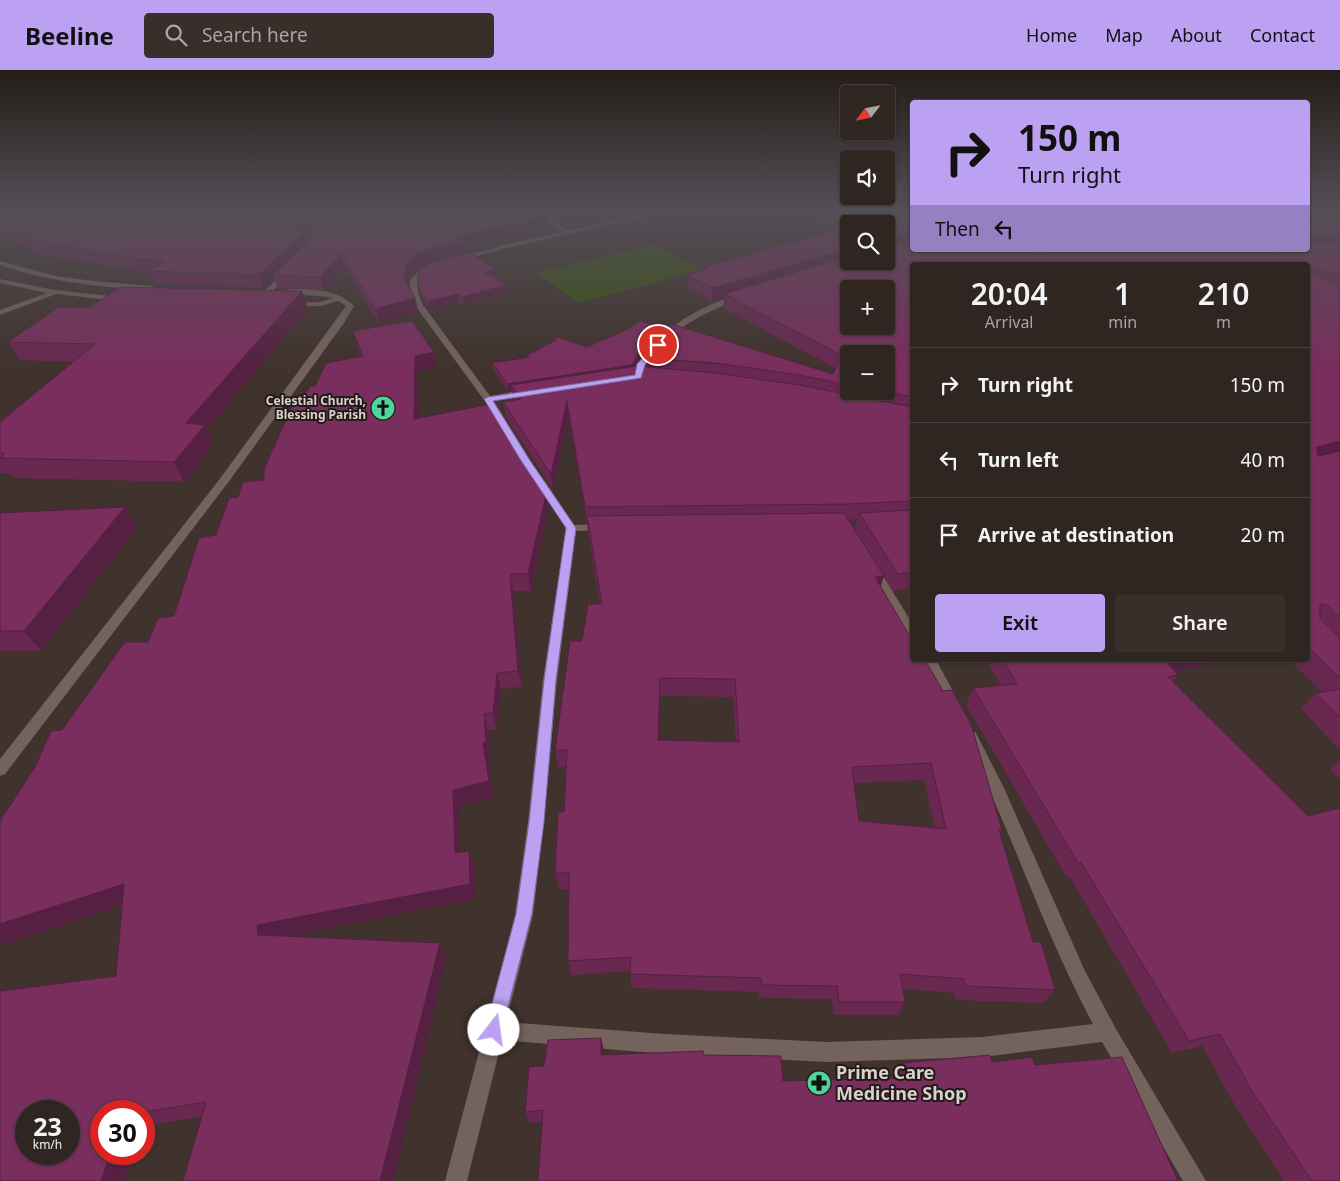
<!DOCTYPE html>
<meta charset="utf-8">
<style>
body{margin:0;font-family:"Noto Sans",sans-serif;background:#382e2a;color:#f1f3f6;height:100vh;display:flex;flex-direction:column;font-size:19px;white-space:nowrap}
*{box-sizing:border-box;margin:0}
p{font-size:16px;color:#a8a5a5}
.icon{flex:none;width:28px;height:28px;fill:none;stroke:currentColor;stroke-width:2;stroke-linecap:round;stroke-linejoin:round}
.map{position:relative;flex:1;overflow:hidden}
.sheet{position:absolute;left:910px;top:192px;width:400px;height:400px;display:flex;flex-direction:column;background:#302621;border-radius:5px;box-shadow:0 1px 4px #0004,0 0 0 1px #4b433f}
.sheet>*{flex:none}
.hud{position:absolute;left:910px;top:30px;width:400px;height:152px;border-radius:5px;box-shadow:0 1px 4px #0004,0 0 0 1px #4b433f;background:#bca0f2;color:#111;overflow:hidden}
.needle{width:32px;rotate:238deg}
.fabs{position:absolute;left:840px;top:15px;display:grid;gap:10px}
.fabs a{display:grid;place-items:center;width:55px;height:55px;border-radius:5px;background:#302621;box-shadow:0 1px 4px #0004,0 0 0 1px #4b433f;font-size:25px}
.speed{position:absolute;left:15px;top:1030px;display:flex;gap:10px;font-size:25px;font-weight:700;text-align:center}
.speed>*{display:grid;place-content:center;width:65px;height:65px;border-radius:50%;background:#302621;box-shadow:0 1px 4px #0004,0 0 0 1px #4b433f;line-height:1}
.speed small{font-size:12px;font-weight:400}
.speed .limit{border:8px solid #d22;background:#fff;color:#111}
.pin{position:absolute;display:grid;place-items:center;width:42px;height:42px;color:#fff;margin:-21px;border:2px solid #fff;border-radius:50%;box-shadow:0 1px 5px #0007}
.me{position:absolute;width:55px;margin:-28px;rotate:15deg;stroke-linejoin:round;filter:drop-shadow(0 0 4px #0008)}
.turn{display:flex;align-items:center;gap:18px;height:105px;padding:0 25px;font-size:22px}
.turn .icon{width:65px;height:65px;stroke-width:2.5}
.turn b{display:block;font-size:35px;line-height:42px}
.then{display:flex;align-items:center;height:48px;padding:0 25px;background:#0003;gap:10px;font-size:19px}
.eta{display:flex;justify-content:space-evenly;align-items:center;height:85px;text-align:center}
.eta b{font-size:30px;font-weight:600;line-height:35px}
.button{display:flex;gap:10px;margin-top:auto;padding:10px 25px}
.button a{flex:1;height:58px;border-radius:5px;background:#bca0f2;color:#111;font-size:20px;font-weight:600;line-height:58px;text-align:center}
.button a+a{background:#382e2a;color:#f1f3f6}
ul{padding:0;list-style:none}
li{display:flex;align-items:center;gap:15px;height:75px;padding:0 25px;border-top:1px solid #4b433f}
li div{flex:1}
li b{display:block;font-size:19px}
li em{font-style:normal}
header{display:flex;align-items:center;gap:30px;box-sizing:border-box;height:70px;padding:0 25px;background:#bca0f2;color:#111}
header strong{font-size:24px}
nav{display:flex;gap:28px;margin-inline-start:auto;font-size:18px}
.search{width:350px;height:45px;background:#382e2a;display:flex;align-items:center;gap:12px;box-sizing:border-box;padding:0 18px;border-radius:5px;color:#a8a5a5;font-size:19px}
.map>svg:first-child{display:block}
</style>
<header>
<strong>Beeline</strong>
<div class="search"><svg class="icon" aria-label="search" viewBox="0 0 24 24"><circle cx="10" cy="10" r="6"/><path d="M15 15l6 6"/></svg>Search here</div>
<nav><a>Home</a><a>Map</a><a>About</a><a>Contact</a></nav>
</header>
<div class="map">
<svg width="1340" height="1111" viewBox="0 0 1340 1111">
<rect width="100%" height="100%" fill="#40322c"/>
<path fill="#38520d" d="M654,174L702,200L579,233L536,203Z"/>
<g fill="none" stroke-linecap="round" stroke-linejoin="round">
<g fill="#73635c" fill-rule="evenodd">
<path d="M530,141H537L569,160L658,141H670L511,177L458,191L455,189L508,174L563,162Z"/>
<path d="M0,191L56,206L94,211L151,216L155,218L151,220C99,217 49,212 0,195Z"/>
<path d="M431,195L434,197C429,202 423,204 418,210V223L423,235L490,326L530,319L534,322L530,325L494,331L532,393L531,395H523L484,330L415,235L410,223V210L421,199Z"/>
<path d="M286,200L291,201L261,234H255V230Z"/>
<path d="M0,209L55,220L119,227L123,229L119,231L56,224L0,245V240L47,223L0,213Z"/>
<path d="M283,220C305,217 338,219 354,236L344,253L227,414L5,704L0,706V689L219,410L346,236L339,231L320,236L288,237L287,235L291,233L320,232L333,228L320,226L286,224H283Z"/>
<path d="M738,225L742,227L741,229C710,240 678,255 656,281C649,289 646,299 641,308H635L634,306C651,264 695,237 738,225Z"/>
<path d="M538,406L542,407L574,455L603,454L608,457L603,460L576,461L557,610L544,752L533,845L506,952L665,964L827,972L983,967L1093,954C1043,861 1012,761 964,667L966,663L971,661L976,663L1004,718L1084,899L1116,959L1206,1111H1183L1102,972L983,987L827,992L665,984L502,970L467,1111H445L515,845L528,752L543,610L566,458L533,409Z"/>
<path d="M873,495L877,496L912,553V567L908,566L867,499Z"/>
<path d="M922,590H936L960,634L958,638L953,639L948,638Z"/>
</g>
</g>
<g fill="#682850" fill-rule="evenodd">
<path d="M5,141H623L561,153L548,145L549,155L547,156V158L539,160V161L462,179L463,184L496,206L493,207L507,215L508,222L464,234L459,231L428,239L420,223L418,216L435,191L420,197L408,210V216L415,228L418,242L379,253L345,197L324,220L278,218L274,209L264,218L155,214L150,203L32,183L28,176L0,168V143ZM305,163L312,168L307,172Z"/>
<path d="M796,141H912V180H1308V141H1340V680L1301,639L1316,623L1322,622L1290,590H1308V195H912V518L893,521L855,460L857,449L849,450L881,517L1002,760L1000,763L1033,872L1055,920L1043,933L956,930L954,923L903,919L905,932L898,945H834L832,929L759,928V922L631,918L630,901L571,905L568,891L569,819H559L555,803L564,742L566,697H558L555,680L582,571L600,534L588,463L587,453L569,347L553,420L506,347L503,332L514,330L512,321H508L494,301L492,293L527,287V285L587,277L660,257V264L643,283L636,296L646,297L645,288L833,304L835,298L723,238L724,228L712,232L687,218V205L704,200V197L842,158ZM849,154H886V191H849ZM849,284L886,321H849ZM660,626L733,627L736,672L659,670ZM924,710L935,758L859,751L854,713Z"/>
<path d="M302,221L308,238L207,359L214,374L184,412L13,408L10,403H0V352L74,292L20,290L8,272Z"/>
<path d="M353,261L437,297L418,301V348L515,374L547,420L549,436L531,521H513L522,617L501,619L497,660H488L491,689L488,690L494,727L459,736L460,782L469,781L475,796L476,829L286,866L440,873L447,887L202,1046L144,1056V1041H101L133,1084L124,1111H0L116,906L122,835L0,875V751L62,660L174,546L216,465L238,427L264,410L302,331L315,316L362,287Z"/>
<path d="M0,443L137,458L41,581H0Z"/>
<path d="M986,590H1230L1174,601L1178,605L1173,612L1340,1111H1284L1233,1032L1202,976L1172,983L1070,807L1067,808L966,635L973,618L1001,615Z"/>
<path d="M1340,690V710L1330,699Z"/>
<path d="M604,981V985H704L783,1011L896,1008L895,1005L903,993L992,992L1035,995L530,1053L525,1042L544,996Z"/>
</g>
<g fill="#552041">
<path d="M560,141H623L561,153Z"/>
<path d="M702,141H712L702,143Z"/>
<path d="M548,143L549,155L547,156V158L539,160V161L462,179L463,184L435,191L420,197L408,210V224L405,210V197L417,184L454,167L535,148L543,144Z"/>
<path d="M304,161L308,174L273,205L274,209L264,218L259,205Z"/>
<path d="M912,161V173L886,180L887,168Z"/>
<path d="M849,179V191L724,224V228L712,232V218Z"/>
<path d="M341,184L345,197L324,220L320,207Z"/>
<path d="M495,199L496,206L485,209L484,202Z"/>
<path d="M507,215L508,222L464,234L462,227Z"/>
<path d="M302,221L308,238L207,359L214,374L184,412L174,392L186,353Z"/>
<path d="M458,224L459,231L428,239L427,232Z"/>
<path d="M415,228L418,242L379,253L375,239Z"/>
<path d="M660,257V264L643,283L633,302L511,315L512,321H508L507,314L643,275Z"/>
<path d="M434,282L437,297L418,301L419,365L414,349L415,286Z"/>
<path d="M567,331L569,347L553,420L551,404Z"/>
<path d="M1340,371V384L1308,393L1317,377Z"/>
<path d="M547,420L549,436L531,521L528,504Z"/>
<path d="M125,437L137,458L41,581L24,561Z"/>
<path d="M510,504L513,521L522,617L518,601Z"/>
<path d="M884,506L879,523L875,507Z"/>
<path d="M1162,590H1230L1153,605Z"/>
<path d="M497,603L501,619L497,660L493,643Z"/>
<path d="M660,608V626L659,687L658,670Z"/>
<path d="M484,644L488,660L491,689L488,690L494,727L459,736L460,799L455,783L453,720L483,673Z"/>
<path d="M469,781L475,796L476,829L269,870L258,865L257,855Z"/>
<path d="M124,814L139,829L0,875V854Z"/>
<path d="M440,873L447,887L393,1111H380Z"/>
<path d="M601,968L604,981L603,997L601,985Z"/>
<path d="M110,1084H133L124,1111H101Z"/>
</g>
<g fill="#792e5d" stroke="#552041" fill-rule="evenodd">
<path d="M5,141H209L289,153L304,161L303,164L259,205L149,201L164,191L140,189L25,170L34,167L0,157V151L5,149L0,148V143Z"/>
<path d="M254,141H544L548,143L543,144L546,146L535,148L538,149L454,167L461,172L432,178L417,184L405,197V210L415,228L375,239L341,184L320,207L273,205L313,166L312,158L294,147Z"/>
<path d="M831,141H912V161L887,168L886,173L889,175L912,169V180H1027L1036,184H1046L1048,181L1045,180H1265L1270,184H1277L1279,182L1276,180H1308V173H1340V207L1316,198L1314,200V205L1340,215V371L1317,377V384L1319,386L1340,381V548L1327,535L1320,534V548L1340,568V608L1308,577V195H912V327L882,321H886V284H849V315L799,305L716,293L645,288L650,275L672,254L833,304L841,285L724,224L849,186V191H886V154H858L863,152ZM849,219H886V256H849Z"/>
<rect x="1308" y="141" width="32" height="25"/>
<path d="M849,156V179L712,218L687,205L708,199L704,197Z"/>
<path d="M469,182L495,199L484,202L507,215L462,227L458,224L427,232L418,216V204L425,196L438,190Z"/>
<path d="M120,217L302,221L186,353L205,355L174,392L0,388L5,383H0V352L95,274L8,272L59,237L89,238Z"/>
<path d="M412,251L434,282L415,286L414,349L491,334L515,374L547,420L528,504H510L518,601L497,603L493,643L484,644L486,673H483L489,711L453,720L455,783L469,781L470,814L257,855L258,865L440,873L380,1111H183L206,1032L144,1042V1041H101V1084H110L101,1111H0V921L116,906L124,814L0,854V751L35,697L51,661L62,660L125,572H148L158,548L174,546L199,468L216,465L229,428L238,427L243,412L264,410V399L294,332L302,331L310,316H315L326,293L363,286L353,261ZM26,1041H69V1084H26Z"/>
<path d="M641,251L660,257L643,275L632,295L507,314L492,293L529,287L527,285L556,270L555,266L587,277L628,259Z"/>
<path d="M638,296L715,303L799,315L912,337V431L848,434L585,437L567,331L551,404L503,332L521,329L511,315Z"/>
<path d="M125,437L24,561H0V443Z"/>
<path d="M912,440V502L898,504L859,443Z"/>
<path d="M844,443L884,506L875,507L912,570V590H925L943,621L952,620L971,654L1002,760H999L1033,872H1041L1055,920L966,916L964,909L900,904L905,932H839L837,916L762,915L761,908L630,904L631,887L568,891L569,803H555L558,742H564L567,680H555L570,571H582L588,534H602L587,446ZM660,608L735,609L739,672L658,670ZM931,693L946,759L859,751L852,697Z"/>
<path d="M1003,590H1165L1178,605L1168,607L1308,746L1340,738V1111H1312L1252,1021L1220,964L1189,971L1081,792L1078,793L973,618L1017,614Z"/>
<path d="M1340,619V647L1316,623Z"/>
<path d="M601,968V985L703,981L704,985L781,986L783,1011L907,1008L903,993L990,985L992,992L1032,987L1035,995L1122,987L1178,1111H538L543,1040L525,1042L529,997L544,996L548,970Z"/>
</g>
<linearGradient id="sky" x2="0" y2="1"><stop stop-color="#231c18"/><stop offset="0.47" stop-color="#534f56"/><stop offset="1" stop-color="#534f56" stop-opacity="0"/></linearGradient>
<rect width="1340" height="297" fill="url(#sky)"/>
<path fill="#bca0f2" stroke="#7a689d" d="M656,273L662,275L645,295L641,308L493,331L529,389L576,458L556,610L544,752L532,844L502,960L500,966L494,968L488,966L485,960L516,844L529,752L544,610L566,458L520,389L484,329L488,327L635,305L637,294Z"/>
<defs>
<symbol id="church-disc" viewBox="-11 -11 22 22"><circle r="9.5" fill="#4ed399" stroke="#221b19"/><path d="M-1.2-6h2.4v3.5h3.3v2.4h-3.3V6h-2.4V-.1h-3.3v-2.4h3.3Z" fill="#111"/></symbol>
<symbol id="pharmacy-disc" viewBox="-11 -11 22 22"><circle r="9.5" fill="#4ed399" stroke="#221b19"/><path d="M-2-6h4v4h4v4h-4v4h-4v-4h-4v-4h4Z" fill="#111"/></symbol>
</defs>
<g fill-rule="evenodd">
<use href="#church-disc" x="369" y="324" width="28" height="28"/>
<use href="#pharmacy-disc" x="805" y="999" width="28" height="28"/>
</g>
<g text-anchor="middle" stroke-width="4" stroke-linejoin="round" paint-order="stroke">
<g font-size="12" font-weight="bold" fill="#dad1cd" stroke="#221b19" text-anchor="end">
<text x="366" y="335">Celestial Church,<tspan x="366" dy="14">Blessing Parish</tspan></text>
</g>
<g font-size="18" font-weight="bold" fill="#dad1cd" stroke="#221b19" text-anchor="start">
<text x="836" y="1009">Prime Care<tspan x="836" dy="21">Medicine Shop</tspan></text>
</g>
</g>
</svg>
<div class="fabs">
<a><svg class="needle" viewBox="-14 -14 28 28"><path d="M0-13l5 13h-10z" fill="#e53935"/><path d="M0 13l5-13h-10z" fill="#a8a5a5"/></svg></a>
<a><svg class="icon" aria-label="sound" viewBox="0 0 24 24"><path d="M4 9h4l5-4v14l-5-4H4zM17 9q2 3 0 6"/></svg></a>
<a><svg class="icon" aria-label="search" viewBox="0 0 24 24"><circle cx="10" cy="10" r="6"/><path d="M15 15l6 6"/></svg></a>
<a>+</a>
<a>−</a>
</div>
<div class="speed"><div>23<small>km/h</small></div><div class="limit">30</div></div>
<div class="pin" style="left:658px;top:275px;background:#d93025"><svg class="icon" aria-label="arrive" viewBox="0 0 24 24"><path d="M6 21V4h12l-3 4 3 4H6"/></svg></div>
<svg class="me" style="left:494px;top:960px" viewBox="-20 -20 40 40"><circle r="19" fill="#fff"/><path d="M0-13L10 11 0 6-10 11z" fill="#bca0f2"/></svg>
<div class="hud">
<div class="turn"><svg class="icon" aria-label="right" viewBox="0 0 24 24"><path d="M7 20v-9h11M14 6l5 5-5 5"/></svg><div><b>150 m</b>Turn right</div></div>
<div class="then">Then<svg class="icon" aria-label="left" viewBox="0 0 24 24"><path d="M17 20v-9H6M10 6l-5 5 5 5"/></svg></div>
</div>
<section class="sheet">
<div class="eta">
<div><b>20:04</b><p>Arrival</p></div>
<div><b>1</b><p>min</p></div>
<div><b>210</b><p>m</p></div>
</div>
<ul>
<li><svg class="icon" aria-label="right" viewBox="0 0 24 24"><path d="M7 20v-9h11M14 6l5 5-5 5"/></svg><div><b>Turn right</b></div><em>150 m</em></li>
<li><svg class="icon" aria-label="left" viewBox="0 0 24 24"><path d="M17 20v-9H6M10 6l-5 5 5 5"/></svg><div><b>Turn left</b></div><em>40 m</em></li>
<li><svg class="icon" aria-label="arrive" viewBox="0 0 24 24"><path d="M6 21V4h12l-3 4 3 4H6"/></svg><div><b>Arrive at destination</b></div><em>20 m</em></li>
</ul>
<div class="button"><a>Exit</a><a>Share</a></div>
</section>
</div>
